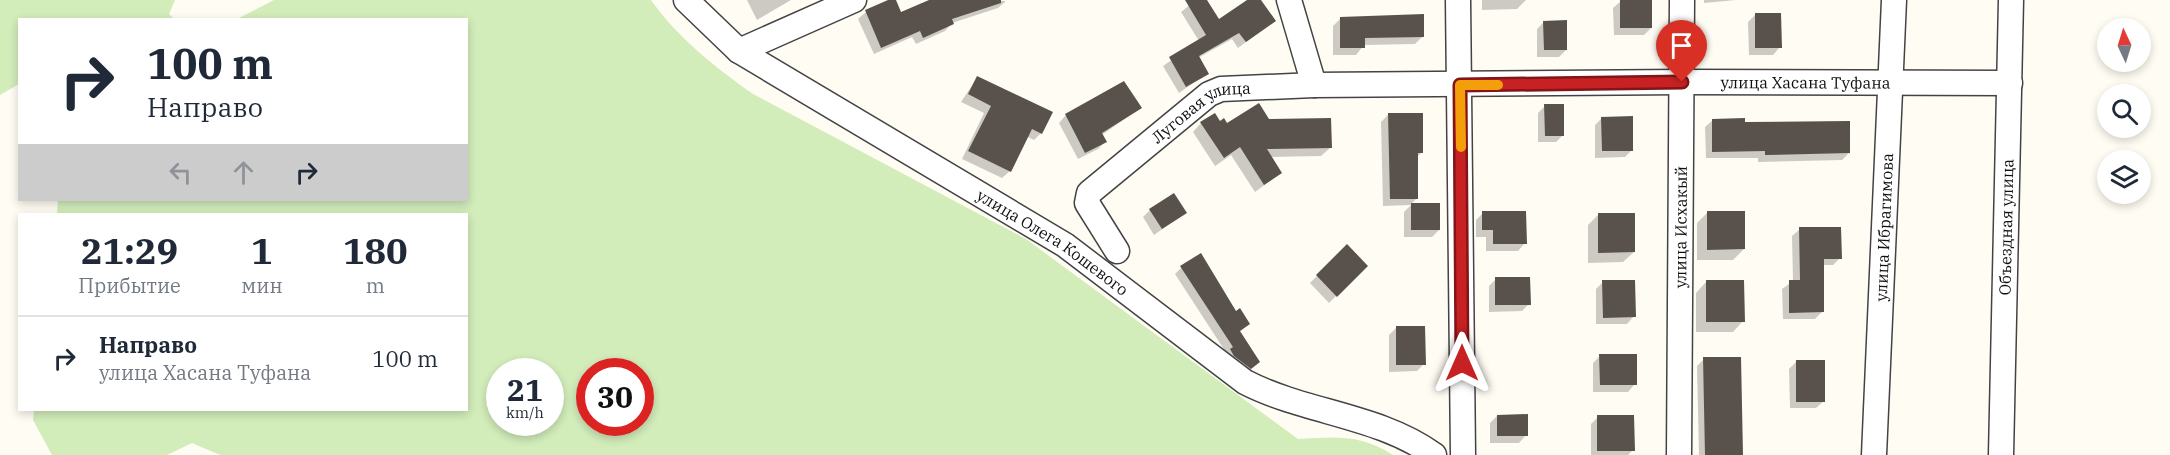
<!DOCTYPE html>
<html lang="ru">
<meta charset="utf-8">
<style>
body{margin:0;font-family:"IBM Plex Serif",serif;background:#f2f2f3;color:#1f2937;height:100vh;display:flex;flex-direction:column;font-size:22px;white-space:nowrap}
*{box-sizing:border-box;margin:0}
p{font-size:20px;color:#747a83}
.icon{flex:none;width:33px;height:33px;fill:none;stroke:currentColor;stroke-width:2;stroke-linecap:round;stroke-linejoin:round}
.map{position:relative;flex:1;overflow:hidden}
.drawer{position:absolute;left:18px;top:213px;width:450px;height:198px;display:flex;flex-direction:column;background:#fff;border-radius:0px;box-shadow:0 3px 9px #0003}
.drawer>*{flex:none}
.banner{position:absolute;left:18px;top:18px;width:450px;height:183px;border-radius:0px;box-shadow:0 3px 9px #0003;background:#fff;color:#1f2937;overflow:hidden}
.needle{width:39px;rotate:356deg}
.controls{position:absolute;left:2097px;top:18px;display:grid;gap:12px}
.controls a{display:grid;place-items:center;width:54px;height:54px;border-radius:50%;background:#fff;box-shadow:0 3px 9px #0003;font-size:30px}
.speed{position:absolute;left:486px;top:358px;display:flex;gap:12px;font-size:30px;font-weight:700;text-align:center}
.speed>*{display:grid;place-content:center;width:78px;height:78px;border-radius:50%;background:#fff;box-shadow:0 3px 9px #0003;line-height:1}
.speed small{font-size:15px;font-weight:400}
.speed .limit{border:9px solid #d22;background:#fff;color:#111}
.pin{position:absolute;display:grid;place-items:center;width:51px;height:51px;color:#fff;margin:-62px -26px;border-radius:50% 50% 50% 0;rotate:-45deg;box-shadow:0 0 6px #0007}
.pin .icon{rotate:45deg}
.me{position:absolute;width:66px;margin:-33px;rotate:0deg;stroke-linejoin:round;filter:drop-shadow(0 0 4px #0008)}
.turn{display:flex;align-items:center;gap:21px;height:126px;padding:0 30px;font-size:27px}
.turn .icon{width:78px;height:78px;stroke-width:2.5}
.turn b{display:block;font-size:42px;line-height:51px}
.lanes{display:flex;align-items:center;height:57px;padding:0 30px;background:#0003;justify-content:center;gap:30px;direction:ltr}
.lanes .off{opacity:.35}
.eta{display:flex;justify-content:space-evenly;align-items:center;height:102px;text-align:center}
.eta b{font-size:36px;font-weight:700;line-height:42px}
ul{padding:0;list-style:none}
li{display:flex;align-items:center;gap:18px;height:84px;padding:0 30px;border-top:2px solid #e0e1e3}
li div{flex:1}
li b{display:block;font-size:22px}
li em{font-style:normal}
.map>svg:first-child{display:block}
</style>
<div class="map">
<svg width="2170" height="455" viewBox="0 0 2170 455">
<rect width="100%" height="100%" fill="#fffdf3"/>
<g fill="#d2ecba" fill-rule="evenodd">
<path d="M0,0H175L169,14L174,19L20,20L19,84L0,95Z"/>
<path d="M274,0H651C677,37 716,68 753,94L1026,239L1298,439C1336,437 1360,434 1393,455H220L192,443L167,455H52L33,420L34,410H466V214H57L58,200H466V20L237,19ZM500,372H550V423H500ZM590,372H640V423H590Z"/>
</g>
<g fill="#0003">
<path d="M747,0H791L757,20Z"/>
<path d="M891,0L900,14L932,0L1006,1L998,8L952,23L945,31L916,44L912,37L874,54L858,19L866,12Z"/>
<path d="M1196,0H1206L1218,22L1250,0H1259L1274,21L1238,48L1232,39L1198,58L1207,73L1179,93L1163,66L1199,41L1181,12Z"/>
<path d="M1482,0H1526L1517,9L1482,10Z"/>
<path d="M1704,0H1736L1704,3Z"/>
<path d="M1621,1L1651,28L1644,35H1614L1613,8Z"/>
<path d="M1755,15L1780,47L1773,55H1749L1748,22Z"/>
<path d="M1340,19L1422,37L1415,44L1364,45L1356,55H1333V26Z"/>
<path d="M1544,22L1566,50L1559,57H1537V29Z"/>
<path d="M977,78L1041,133L1034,140L1026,136L1010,171L1002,178L962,159L984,113L961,102Z"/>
<path d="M1545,106L1563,135L1556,142H1538V113Z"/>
<path d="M1140,108L1102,135L1105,142L1098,149L1078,159L1059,123L1066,115Z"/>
<path d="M1388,115L1422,152L1417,157V198L1410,205H1439V230L1432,237H1404V212L1411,205L1383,206L1381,122Z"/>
<path d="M1602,118L1632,150L1625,157L1595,158V125Z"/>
<path d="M1268,120L1330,148L1321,156L1270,157L1281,173L1255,192L1231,155L1215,166L1193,132L1201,123L1227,125Z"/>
<path d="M1713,120L1743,124L1849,153L1842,160L1758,162V158H1706L1705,127Z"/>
<path d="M1150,210L1185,213L1154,235L1143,217Z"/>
<path d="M1483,213L1525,243L1518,251H1486V237H1476V220Z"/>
<path d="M1707,213L1744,249L1733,260H1697V223Z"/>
<path d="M1598,215L1634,252L1623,262L1588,263V225Z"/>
<path d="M1800,229L1840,258L1833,265H1822L1823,311L1815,319H1783L1782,289L1793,281L1792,236Z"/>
<path d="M1347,246L1366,266L1329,303L1310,283Z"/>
<path d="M1181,268L1249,324L1239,332L1258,362L1243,374L1227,354L1175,274Z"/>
<path d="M1496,279L1529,304L1522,311L1489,312V286Z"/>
<path d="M1603,282L1634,316L1627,324H1596V289Z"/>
<path d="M1706,282L1743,321L1733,332H1696V293Z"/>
<path d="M1396,328L1424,364L1417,371L1389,372V335Z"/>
<path d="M1600,356L1635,384L1628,392H1593V363Z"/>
<path d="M1704,359L1742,455H1699L1697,366Z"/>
<path d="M1796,362L1824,401L1816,408H1790L1789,369Z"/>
<path d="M1497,416L1526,435L1519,443H1490V423Z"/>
<path d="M1598,417L1633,450L1628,455H1591V424Z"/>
</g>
<g fill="#59514c">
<path d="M888,0H896L901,12L929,0H1001V3L952,19L954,24L923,38L920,31L881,48L865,10Z"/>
<path d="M1185,0H1207L1219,19L1247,0H1261L1276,21L1246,42L1239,33L1199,56L1209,74L1186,87L1169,57L1206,35Z"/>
<rect x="1620" y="0" width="32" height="28"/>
<path d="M1755,13H1781L1782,48H1755Z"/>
<path d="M1424,14V37L1365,38V48H1340V17Z"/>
<path d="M1567,20V50H1544L1543,21Z"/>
<path d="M977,76L1053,112L1042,134L1032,129L1011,172L968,151L991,106L968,94Z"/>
<path d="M1124,81L1142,108L1102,133L1107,142L1085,153L1065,114Z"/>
<path d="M1259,103L1269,119L1331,118L1332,148L1267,149L1282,173L1264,185L1240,147L1224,158L1200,122L1215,113L1220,121L1224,118L1227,123Z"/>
<path d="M1544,104H1564V136H1545Z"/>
<path d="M1388,113H1423V153H1418V199H1390Z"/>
<path d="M1633,116V151H1602L1601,117Z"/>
<path d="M1745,118V122L1850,121V153L1765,155V151L1712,152V119Z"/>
<path d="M1174,193L1187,213L1162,229L1149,209Z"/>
<rect x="1411" y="203" width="29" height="27"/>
<path d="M1482,211H1526L1527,244H1493V230H1482Z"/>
<path d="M1707,211H1745V249L1707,250Z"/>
<path d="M1598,213H1635V252L1598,253Z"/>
<path d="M1799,227H1841L1842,259H1824V312L1789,313V280H1800Z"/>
<path d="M1347,244L1368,266L1337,297L1316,275Z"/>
<path d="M1201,253L1236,311L1240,308L1250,324L1240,331L1260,362L1251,369L1234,356L1230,349L1233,347L1180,266Z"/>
<path d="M1495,277H1530L1531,305H1495Z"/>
<path d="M1602,280H1635L1636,317L1603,318Z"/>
<path d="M1706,280H1744L1745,322H1706Z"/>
<path d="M1396,326H1425L1426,365H1396Z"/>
<path d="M1599,354H1637V385H1600Z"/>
<path d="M1703,357H1741L1743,455H1705Z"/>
<rect x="1796" y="360" width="29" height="42"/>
<path d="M1528,414V436H1497V415Z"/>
<path d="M1597,415H1634L1635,451H1597Z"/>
</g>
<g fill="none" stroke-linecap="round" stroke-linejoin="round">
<defs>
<g id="minor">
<path id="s1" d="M686,0L739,51L1065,245L1245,382C1305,413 1379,415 1434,455"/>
<path d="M1289,0L1314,85"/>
<path d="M1458,0L1463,455"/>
<path d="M739,51L854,0"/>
<path id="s2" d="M1117,251L1087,203L1089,193L1209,94L1221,89L1314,85L1682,82L2010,83"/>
<path id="s3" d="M1679,455L1682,0"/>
<path id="s4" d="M1874,455L1894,0"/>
<path id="s5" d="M2001,455L2011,0"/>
</g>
</defs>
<use href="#minor" stroke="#434343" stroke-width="27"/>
<use href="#minor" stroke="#fff" stroke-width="24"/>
</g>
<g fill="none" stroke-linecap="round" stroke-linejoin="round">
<defs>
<path id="route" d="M1462,363L1460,85L1682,82"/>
</defs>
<use href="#route" stroke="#811517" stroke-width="15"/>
<use href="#route" stroke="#c72123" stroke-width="10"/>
<path stroke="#f59e0b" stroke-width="10" d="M1461,147L1460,85H1498"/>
</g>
<g text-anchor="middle" stroke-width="6" stroke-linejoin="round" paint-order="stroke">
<g font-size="16" fill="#101010" stroke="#fff">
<text dy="6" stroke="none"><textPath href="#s2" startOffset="820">улица Хасана Туфана</textPath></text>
<text dy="6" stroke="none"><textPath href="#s2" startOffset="208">Луговая улица</textPath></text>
<text dy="6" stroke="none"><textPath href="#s3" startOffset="228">улица Исхакый</textPath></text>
<text dy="6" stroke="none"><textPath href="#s4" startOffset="228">улица Ибрагимова</textPath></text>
<text dy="6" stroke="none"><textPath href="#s5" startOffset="228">Объездная улица</textPath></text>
<text dy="6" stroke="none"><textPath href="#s1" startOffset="441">улица Олега Кошевого</textPath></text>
</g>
</g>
</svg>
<div class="controls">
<a><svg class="needle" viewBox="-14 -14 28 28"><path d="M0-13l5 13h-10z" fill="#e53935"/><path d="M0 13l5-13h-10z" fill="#747a83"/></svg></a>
<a><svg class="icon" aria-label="search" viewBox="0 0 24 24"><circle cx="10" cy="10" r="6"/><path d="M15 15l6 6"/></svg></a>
<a><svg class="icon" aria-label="layers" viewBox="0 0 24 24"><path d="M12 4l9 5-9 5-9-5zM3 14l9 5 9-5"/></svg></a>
</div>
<div class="speed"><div>21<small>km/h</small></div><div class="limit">30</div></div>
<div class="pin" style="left:1682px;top:82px;background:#d93025"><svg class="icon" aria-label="arrive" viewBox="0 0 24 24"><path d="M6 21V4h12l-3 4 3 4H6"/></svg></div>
<svg class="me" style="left:1462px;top:363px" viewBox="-20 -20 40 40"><path d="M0-17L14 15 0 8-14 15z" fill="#c72123" stroke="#fff" stroke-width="4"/></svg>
<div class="banner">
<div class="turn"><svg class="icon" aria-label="right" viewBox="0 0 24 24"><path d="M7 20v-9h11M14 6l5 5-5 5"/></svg><div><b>100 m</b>Направо</div></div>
<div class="lanes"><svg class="icon off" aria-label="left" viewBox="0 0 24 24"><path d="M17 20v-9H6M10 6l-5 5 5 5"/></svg><svg class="icon off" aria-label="ahead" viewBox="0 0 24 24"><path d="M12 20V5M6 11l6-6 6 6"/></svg><svg class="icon" aria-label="right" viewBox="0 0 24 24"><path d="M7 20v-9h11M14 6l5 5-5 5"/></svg></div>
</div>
<section class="drawer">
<div class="eta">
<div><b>21:29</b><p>Прибытие</p></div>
<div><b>1</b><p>мин</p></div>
<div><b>180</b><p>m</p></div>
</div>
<ul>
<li><svg class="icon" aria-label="right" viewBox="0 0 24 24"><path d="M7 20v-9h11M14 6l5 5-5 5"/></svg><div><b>Направо</b><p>улица Хасана Туфана</p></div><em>100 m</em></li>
</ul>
</section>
</div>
